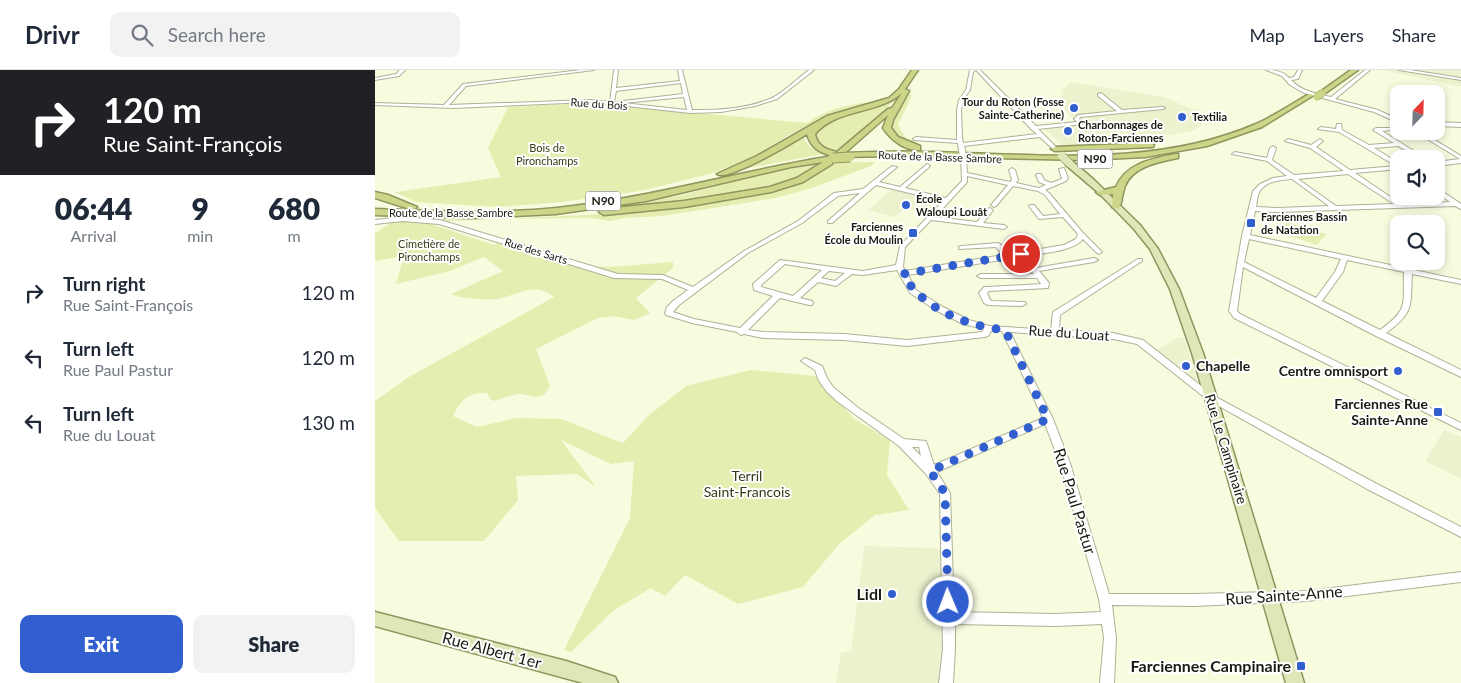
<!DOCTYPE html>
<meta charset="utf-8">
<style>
body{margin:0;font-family:Lato,sans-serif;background:#f2f2f3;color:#1f2937;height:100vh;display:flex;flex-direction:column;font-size:19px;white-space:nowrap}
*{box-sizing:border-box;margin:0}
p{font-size:16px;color:#747a83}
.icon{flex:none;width:28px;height:28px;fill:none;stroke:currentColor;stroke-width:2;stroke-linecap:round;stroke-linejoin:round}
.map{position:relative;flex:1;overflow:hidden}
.panel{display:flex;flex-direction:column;background:#fff;width:375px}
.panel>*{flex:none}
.banner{background:#202124;color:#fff;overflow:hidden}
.needle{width:32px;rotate:23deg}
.tools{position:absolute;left:1015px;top:15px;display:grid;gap:10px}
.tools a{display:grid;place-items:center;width:55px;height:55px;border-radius:10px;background:#fff;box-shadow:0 2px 8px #0003;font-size:25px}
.pin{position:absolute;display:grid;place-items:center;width:42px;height:42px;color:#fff;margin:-21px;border:2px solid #fff;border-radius:50%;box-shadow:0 1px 5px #0007}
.me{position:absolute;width:55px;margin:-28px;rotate:359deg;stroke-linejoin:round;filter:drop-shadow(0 0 4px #0008)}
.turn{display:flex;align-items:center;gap:18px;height:105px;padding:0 20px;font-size:22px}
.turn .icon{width:65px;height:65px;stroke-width:2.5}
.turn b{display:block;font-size:35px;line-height:42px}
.eta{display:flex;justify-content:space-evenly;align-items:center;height:85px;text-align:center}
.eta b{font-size:30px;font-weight:800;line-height:35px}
.cta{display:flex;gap:10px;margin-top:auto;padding:10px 20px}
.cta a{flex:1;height:58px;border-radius:10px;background:#315fcf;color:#fff;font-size:20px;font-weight:800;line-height:58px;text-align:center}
.cta a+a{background:#f2f2f3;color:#1f2937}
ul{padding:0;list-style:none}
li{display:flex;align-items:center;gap:15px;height:65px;padding:0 20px}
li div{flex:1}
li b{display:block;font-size:19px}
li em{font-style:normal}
header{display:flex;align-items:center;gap:30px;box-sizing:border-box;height:70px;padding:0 25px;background:#fff;border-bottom:1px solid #e0e1e3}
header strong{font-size:24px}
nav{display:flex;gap:28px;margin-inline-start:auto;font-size:18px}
.search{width:350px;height:45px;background:#f2f2f3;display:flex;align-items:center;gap:12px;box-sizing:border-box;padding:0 18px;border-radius:10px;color:#747a83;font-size:19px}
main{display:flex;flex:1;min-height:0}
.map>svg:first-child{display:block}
</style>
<header>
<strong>Drivr</strong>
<div class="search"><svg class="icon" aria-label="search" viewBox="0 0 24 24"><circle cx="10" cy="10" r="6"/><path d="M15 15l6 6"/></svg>Search here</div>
<nav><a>Map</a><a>Layers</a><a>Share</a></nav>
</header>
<main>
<section class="panel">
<div class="banner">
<div class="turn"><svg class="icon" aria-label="right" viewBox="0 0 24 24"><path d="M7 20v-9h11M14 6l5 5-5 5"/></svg><div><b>120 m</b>Rue Saint-François</div></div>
</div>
<div class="eta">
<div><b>06:44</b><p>Arrival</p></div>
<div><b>9</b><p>min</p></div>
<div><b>680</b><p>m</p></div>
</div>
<ul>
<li><svg class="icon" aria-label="right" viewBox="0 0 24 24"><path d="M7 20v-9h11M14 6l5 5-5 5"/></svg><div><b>Turn right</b><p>Rue Saint-François</p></div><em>120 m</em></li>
<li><svg class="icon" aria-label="left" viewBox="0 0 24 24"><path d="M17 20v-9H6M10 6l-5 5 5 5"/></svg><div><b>Turn left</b><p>Rue Paul Pastur</p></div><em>120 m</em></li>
<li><svg class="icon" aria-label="left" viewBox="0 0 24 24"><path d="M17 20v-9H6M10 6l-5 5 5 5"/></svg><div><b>Turn left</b><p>Rue du Louat</p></div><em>130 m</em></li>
</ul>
<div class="cta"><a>Exit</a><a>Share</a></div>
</section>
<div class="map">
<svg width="1086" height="613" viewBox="0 0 1086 613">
<rect width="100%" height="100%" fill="#f8fcdf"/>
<g fill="#edf2ce">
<path d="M1008,0H1086V16H1081Z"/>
<path d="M696,12L789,27L819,40L831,48L826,56L816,61L796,65L733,67L727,75L689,77L666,56L701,53L689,38L686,21Z"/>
<path d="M517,119L562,128L566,130L567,132L555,143L530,138L520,147L493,140Z"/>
<path d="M809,267L822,310L819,311L782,280L802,268Z"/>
<path d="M1069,360L1086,367V409L1050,391Z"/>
<path d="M489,476L562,478L566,481L570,581L565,613H461L466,583L476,581Z"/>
</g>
<g fill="#e5edb1">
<path d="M535,24L537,25L523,55L531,68L547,75C501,68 519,50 535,24Z"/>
<path d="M521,29L505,45L460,82L450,80L439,71C440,65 441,58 446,54C461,42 502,35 521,29Z"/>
<path d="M500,32L444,50L412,66L381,86L335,104L265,121L188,132L122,137L41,132L20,122L126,107L113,78L133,37L213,33L432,53C451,39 477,33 500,32Z"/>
<path d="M423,68H429L434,76L447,84L368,99Z"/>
<path d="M459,92H500L496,96L434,119L401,128L287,146L250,148L235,151L216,148L129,149L269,142L394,123L418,116L437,107Z"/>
<path d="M446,93C437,99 427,107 417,111C362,130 297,133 240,139L229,138L308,125L386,104Z"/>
<path d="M21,146L119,149L75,151L16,148Z"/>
<path d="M21,150L56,154L119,175L124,172L204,196L235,197L298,192V198L261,228L275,243L259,250L239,246L223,248L161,279L175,316C166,334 157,324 144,324C137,324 128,329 120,331L115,329L112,323C93,322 86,330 78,346L102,357L141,348L186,349L248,373L273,346L311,316L376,300L442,306L479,349L515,370L512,405L534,440L500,445L464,474L428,517L363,534L310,505L290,526L276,518L239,540L196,582L189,580L255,448L259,391L236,394L186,370L221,417L202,404L141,406L143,430L109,471H24L0,438V331L34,307L179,227C162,212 145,223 127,228C116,231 86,229 76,224L128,201L109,187L75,201L21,214L29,186L0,191V163Z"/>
<path d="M912,152L951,164L942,175L903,162Z"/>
</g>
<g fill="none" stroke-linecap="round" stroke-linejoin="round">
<defs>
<g id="minor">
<path d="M25,0H30L24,6L0,10V8L21,4Z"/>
<path d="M206,0H219L91,16L74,35L215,30L235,32L239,0H243L241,18L305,11L303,0H307L317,40C344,40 372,39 397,28C409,22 423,8 434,0H439L402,29L380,36L346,42L315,43L215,32L78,38L0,35V33L69,35L88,14ZM306,13L308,24L248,31L246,32L247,33L239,32L241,21ZM309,27L312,40L248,33Z"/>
<path d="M595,0H605L661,56L702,52L699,49L703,45L742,41L723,26V24L726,23L747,40L788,37L790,38L788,39L705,47L704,49L708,52V54L663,59L683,79L680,81L665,67L589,76L590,80L587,82L584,80L583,73L539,70L538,69L541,67L582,70V40L584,30L591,20ZM601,0L656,59L662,64L588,73L587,67L586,40L588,30L595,20L598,2Z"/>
<path d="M891,0C899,0 908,1 914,8L919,7L923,0H927L923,9L916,10C926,21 942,24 956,27L990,0H995L960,29L1003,40L1024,50V53L999,42L929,23L915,15L907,6Z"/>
<path d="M1024,0H1035L1086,8V10Z"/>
<path d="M1061,52L1086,53V57L1061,56Z"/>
<path d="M962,54H966L967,60L994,75L1019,73L998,60L1001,58H1016V60L1007,61L1039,81L1034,82L1023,76L999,78L1024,93V99L980,103L1026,134L1075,132L1061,122V117L1086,134V139L1080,136L903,142L880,141L875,165L1086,210V214L1037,204C1035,236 1040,242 1011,263L1086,300V307L1001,266L868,197L862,241L865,244L1086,353V360L859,248L854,241L867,166L878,121L885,114L898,108L912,106L892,91L857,84L860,82L892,88L895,78L898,76L901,78L897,90L919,105L969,101L935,78L910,71L913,69L936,75L945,69L948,71L941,77L975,100L1021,96L964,62L943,59L946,57L961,59ZM973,104L1019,134L961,136L923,109ZM917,109L954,136L903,138L881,137C882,132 882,125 885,121C891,111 906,110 917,109ZM874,169L966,189L960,202L941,228L869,192ZM972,190L1029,202C1028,235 1034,239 1005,260L947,231L968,202Z"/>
<path d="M1039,61H1045L1086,86V93L1061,96V92L1085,89Z"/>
<path d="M586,88L591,89L592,103L635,112L637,110L634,100L637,98L640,100L643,110L641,113L664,118L671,115L664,112L661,105L662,104H666L669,110L676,113L687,109L684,99L689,98L693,108L691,111L670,120L674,123L708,163L727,182L724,184L722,183L708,169C698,182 666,183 651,186L661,198L719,188L723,190L719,192L664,201L674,213L673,218L614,221L612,223L615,230L617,231L650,232L651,234L647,236L613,235L609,233L604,223L609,217H612L666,214L662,208H606L602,206L606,204H659L645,187L533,205L541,220L568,237L594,250L614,256L676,260L678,242L763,189H767V191L685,245L684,260L738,263L768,270L839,326L1000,413L1086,457V467L992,419L833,330L762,274L738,269L635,262L678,349L695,393L734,524H819L932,521L1086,502V512L932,531L819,536L737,535L741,568L739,613H725L729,568L727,554L681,556L580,554V579L578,613H564L568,579L565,424L551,404L524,376L463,332L452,322L444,311L440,300L426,291L430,288L447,296L452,308L458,317L482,337L529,369L551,371L559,395L668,348L627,261H616L613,266L610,267L532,276L469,270L388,268L369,264L366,265L362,262L317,253L291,245L290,243L292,237L298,231L313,220L287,209L239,208L64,154L28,151L0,154V150L28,147L65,150L243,204L288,205L318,217L369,181L423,151L459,123L488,119L517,96L522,97L504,112L525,117L552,94L555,96L554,97L530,118L571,128L587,111ZM592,106L633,115L616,135L619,137L621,136L638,116L663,121L670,125L685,144L668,146L659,135H655L654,136L664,149L688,147L703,164L701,169L689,175L635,184L625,174L623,173L586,176L584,177V179L621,177L628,185L530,201L528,197L530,177L556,150L629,159L632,157L629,155L608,153L618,140L615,138L613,139L602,152L560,147L592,112ZM501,115L568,131L525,176L521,195L488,201L405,190L378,214L379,220L398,226L365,258L319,249L298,242L304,235L373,183L427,153L463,126L485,123L453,151V153H457ZM410,194L447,200L418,226L386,217V215ZM522,200L535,223L562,241L588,254L609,259L607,262L532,270L469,264L388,262L373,260L405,228L434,235H437L438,233L437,231L425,228L443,212L461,216L477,204L488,205ZM454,201L470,203L460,211L446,208ZM670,354L685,393L724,529L726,542L681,544L579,542L575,423L562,402ZM537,377H544L546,386Z"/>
</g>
<g id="major">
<path d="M691,91H697L718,109L765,155L783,179L804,219L828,283L929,613H911L817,283L795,219L775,179L759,159L725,124L691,95Z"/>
<path d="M0,542L191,591L240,607L243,613H208L0,556Z"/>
</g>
<g id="highway">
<path d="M537,0H543L530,19L534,21L518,50L516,58L523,67L545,76V80C530,81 516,70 508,58L513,45L470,83C509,81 549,81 588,83C686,86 789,94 881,54C899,46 917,34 934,24L939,25L887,57L832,76L770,87L709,90L525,86L461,87V90L457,91V94L428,112L396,122L309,137L229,145L224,142L229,139L309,131L395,117L422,108L448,92L416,97L271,131L181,144L96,148L0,145V139C60,141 121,144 182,138C275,128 365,101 457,86C444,82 436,78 432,64C419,72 353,112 342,104L382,86L452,46L514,28L524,19ZM527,23L517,38L513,39L462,82C451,79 443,77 440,64C462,38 502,45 527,23Z"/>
<path d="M976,0H983L949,24H945V22Z"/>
<path d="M775,73L779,75L778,77L680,81L676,79L680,77Z"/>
<path d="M800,84H803V88C784,92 758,96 750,116C747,124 747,132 744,139L737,137L738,124L725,125L721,122L741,117C751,93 777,89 800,84Z"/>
<path d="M0,122L13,125L42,137L38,140L0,128Z"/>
</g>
</defs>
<use href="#minor" stroke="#adb196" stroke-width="2"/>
<use href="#major" stroke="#8e955e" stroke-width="3"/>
<use href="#highway" stroke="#8e955e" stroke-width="3"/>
<use href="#minor" fill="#fff" fill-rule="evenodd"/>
<use href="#major" fill="#e1e6b8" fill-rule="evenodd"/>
<use href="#highway" fill="#cdd688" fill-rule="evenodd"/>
<defs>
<path id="minor-bridge" d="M587,80L588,89"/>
<path id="major-bridge" d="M687,86L694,93"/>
<path id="highway-bridge-far1" d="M942,27L947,23"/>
<path id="highway-bridge" d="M458,88L475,87"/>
</defs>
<use href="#minor-bridge" stroke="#adb196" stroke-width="8" stroke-linecap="butt"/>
<use href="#major-bridge" stroke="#8e955e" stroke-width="9" stroke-linecap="butt"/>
<use href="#highway-bridge-far1" stroke="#8e955e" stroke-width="8" stroke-linecap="butt"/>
<use href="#highway-bridge" stroke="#8e955e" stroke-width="11" stroke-linecap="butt"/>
<use href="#minor-bridge" stroke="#fff" stroke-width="6"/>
<use href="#major-bridge" stroke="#e1e6b8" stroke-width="8"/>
<use href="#highway-bridge-far1" stroke="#cdd688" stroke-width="7"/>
<use href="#highway-bridge" stroke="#cdd688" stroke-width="9"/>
</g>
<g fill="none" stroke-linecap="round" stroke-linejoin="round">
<path stroke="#315fcf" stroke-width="9" stroke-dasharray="0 16.2" d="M573,532L570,423L555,401L673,349L630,260C592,256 547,239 528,204L646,184"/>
</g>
<g fill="#315fcf" stroke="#fff" stroke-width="2">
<circle cx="699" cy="38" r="5"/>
<circle cx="807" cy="47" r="5"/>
<circle cx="693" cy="61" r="5"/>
<circle cx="531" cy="135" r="5"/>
<rect x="871" y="148" width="10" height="10" rx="2.5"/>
<rect x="533" y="158" width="10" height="10" rx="2.5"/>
<circle cx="811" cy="296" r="5"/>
<circle cx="1023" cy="301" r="5"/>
<rect x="1058" y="337" width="10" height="10" rx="2.5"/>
<circle cx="517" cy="524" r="5"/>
<rect x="921" y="591" width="10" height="10" rx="2.5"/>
</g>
<g text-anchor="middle" stroke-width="4" stroke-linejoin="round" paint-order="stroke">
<g font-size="11" font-weight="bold" fill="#191b10" stroke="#fff" text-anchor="start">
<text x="689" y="36" text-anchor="end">Tour du Roton (Fosse<tspan x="689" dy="13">Sainte-Catherine)</tspan></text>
<text x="817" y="51">Textilia</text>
<text x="703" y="59">Charbonnages de<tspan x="703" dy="13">Roton-Farciennes</tspan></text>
<text x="541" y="133">École<tspan x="541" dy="13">Waloupi Louât</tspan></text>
<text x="886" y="151">Farciennes Bassin<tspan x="886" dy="13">de Natation</tspan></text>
<text x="528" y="161" text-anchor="end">Farciennes<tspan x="528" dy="13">École du Moulin</tspan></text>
</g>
<g font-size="11" fill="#191b10" stroke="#fff">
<text transform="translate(224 34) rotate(4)" y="4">Rue du Bois</text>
<text transform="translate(565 87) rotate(2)" y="4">Route de la Basse Sambre</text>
<text x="76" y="147">Route de la Basse Sambre</text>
<text transform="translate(161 181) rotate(17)" y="4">Rue des Sarts</text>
</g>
<g font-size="11" fill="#383c14" stroke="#fff">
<text x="172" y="82">Bois de<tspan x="172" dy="13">Pironchamps</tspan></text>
<text x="54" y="178">Cimetière de<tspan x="54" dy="13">Pironchamps</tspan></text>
</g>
<g fill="#fff" stroke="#5e5f58" stroke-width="1">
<rect x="702.5" y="79.5" width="35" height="19" rx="4"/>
<rect x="210.5" y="121.5" width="35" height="19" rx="4"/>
</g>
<g font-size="12" font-weight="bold" fill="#191b10">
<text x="720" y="93">N90</text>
<text x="228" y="135">N90</text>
</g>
<g font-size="14" fill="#191b10" stroke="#fff">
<text transform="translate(694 263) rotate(4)" y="5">Rue du Louat</text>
<text transform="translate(851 379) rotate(73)" y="5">Rue Le Campinaire</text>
</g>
<g font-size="14" font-weight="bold" fill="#191b10" stroke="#fff" text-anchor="end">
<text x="821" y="301" text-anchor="start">Chapelle</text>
<text x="1013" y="306">Centre omnisport</text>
<text x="1053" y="339">Farciennes Rue<tspan x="1053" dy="16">Sainte-Anne</tspan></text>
</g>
<g font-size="14" fill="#383c14" stroke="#fff">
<text x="372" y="411">Terril<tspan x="372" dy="16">Saint-Francois</tspan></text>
</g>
<g font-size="16" fill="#191b10" stroke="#fff">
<text transform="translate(700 431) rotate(73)" y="6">Rue Paul Pastur</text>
<text transform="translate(909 525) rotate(-4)" y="6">Rue Sainte-Anne</text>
<text transform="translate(117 580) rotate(15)" y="6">Rue Albert 1er</text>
</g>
<g font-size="16" font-weight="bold" fill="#191b10" stroke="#fff" text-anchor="end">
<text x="507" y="530">Lidl</text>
<text x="916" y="602">Farciennes Campinaire</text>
</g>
</g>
</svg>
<div class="tools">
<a><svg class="needle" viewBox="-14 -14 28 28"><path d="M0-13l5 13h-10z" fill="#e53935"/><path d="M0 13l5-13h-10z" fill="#747a83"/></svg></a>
<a><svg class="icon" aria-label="sound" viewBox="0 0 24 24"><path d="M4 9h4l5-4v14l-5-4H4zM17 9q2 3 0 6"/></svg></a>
<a><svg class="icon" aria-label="search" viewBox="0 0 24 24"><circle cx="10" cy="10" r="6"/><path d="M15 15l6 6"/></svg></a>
</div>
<div class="pin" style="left:646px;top:184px;background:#d93025"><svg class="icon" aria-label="arrive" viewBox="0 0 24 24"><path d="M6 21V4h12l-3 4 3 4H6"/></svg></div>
<svg class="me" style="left:573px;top:532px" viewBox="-20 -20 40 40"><circle r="17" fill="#315fcf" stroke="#fff" stroke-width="3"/><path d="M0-11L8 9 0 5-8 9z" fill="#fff"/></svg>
</div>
</main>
